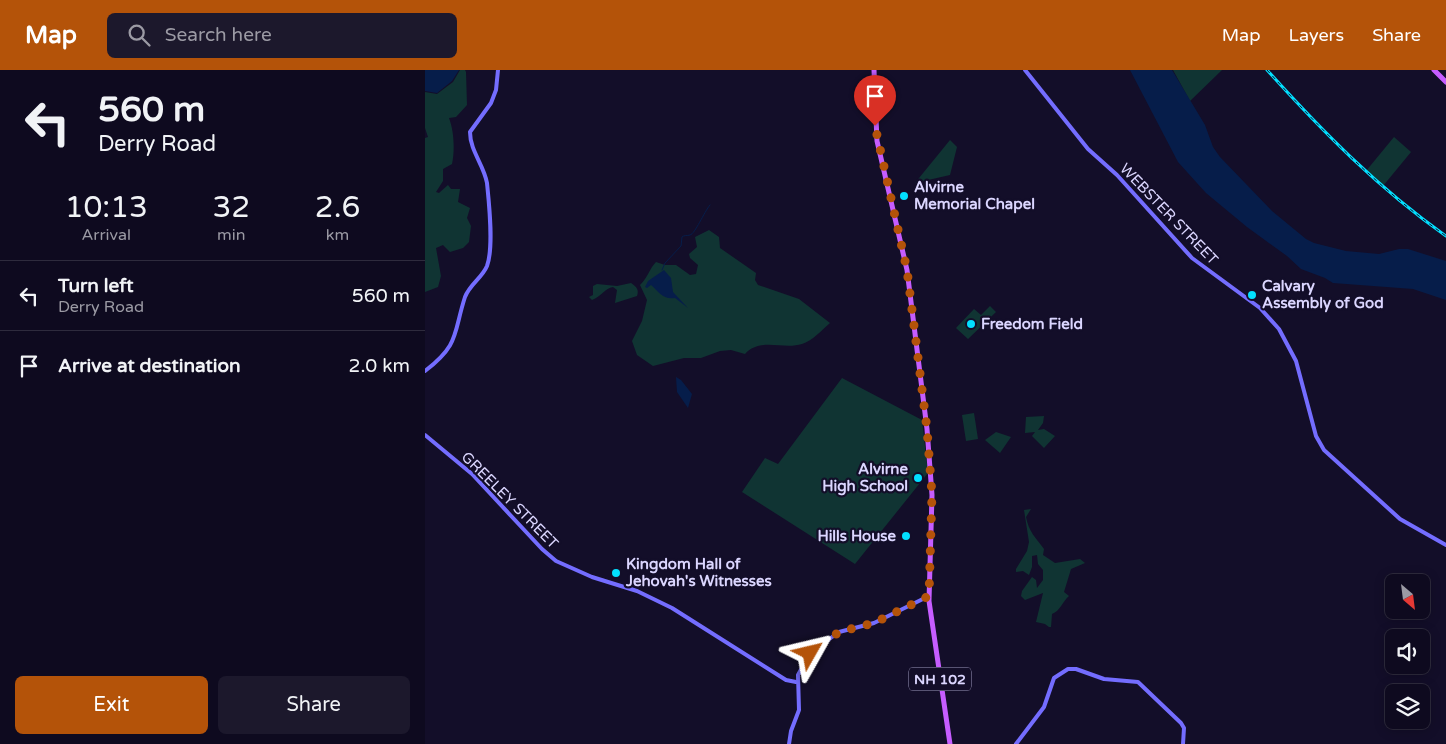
<!DOCTYPE html>
<style>
body{margin:0;font-family:"Varela Round",sans-serif;background:#1c182c;color:#f1f3f6;height:100vh;display:flex;flex-direction:column;font-size:19px;white-space:nowrap}
*{box-sizing:border-box;margin:0}
p{font-size:16px;color:#9b9aa4}
.icon{flex:none;width:28px;height:28px;fill:none;stroke:currentColor;stroke-width:2;stroke-linecap:round;stroke-linejoin:round}
.map{position:relative;flex:1;overflow:hidden}
.drawer{display:flex;flex-direction:column;background:#0e0a1f;width:425px}
.drawer>*{flex:none}
.top-card{background:#0e0a1f;color:#f1f3f6;overflow:hidden}
.needle{width:32px;rotate:152deg}
.controls{position:absolute;left:960px;top:504px;display:grid;gap:10px}
.controls a{display:grid;place-items:center;width:45px;height:45px;border-radius:8px;background:#0e0a1f;box-shadow:0 2px 12px #0003,0 0 0 1px #2e2b3d;font-size:25px}
.pin{position:absolute;display:grid;place-items:center;width:42px;height:42px;color:#fff;margin:-51px -21px;border-radius:50% 50% 50% 0;rotate:-45deg;box-shadow:0 0 5px #0007}
.pin .icon{rotate:45deg}
.me{position:absolute;width:55px;margin:-28px;rotate:53deg;stroke-linejoin:round;filter:drop-shadow(0 0 4px #0008)}
.turn{display:flex;align-items:center;gap:18px;height:105px;padding:0 15px;font-size:22px}
.turn .icon{width:65px;height:65px;stroke-width:2.5}
.turn b{display:block;font-size:35px;line-height:42px}
.eta{display:flex;justify-content:space-evenly;align-items:center;height:85px;text-align:center}
.eta b{font-size:30px;font-weight:600;line-height:35px}
.action{display:flex;gap:10px;margin-top:auto;padding:10px 15px}
.action a{flex:1;height:58px;border-radius:8px;background:#b45309;color:#fff;font-size:20px;font-weight:600;line-height:58px;text-align:center}
.action a+a{background:#1c182c;color:#f1f3f6}
ul{padding:0;list-style:none}
li{display:flex;align-items:center;gap:15px;height:70px;padding:0 15px;border-top:1px solid #2e2b3d}
li div{flex:1}
li b{display:block;font-size:19px}
li em{font-style:normal}
header{display:flex;align-items:center;gap:30px;box-sizing:border-box;height:70px;padding:0 25px;background:#b45309;color:#fff}
header strong{font-size:24px}
nav{display:flex;gap:28px;margin-inline-start:auto;font-size:18px}
.search{width:350px;height:45px;background:#1c182c;display:flex;align-items:center;gap:12px;box-sizing:border-box;padding:0 18px;border-radius:8px;color:#9b9aa4;font-size:19px}
main{display:flex;flex:1;min-height:0}
.map>svg:first-child{display:block}
</style>
<header>
<strong>Map</strong>
<div class="search"><svg class="icon" aria-label="search" viewBox="0 0 24 24"><circle cx="10" cy="10" r="6"/><path d="M15 15l6 6"/></svg>Search here</div>
<nav><a>Map</a><a>Layers</a><a>Share</a></nav>
</header>
<main>
<section class="drawer">
<div class="top-card">
<div class="turn"><svg class="icon" aria-label="left" viewBox="0 0 24 24"><path d="M17 20v-9H6M10 6l-5 5 5 5"/></svg><div><b>560 m</b>Derry Road</div></div>
</div>
<div class="eta">
<div><b>10:13</b><p>Arrival</p></div>
<div><b>32</b><p>min</p></div>
<div><b>2.6</b><p>km</p></div>
</div>
<ul>
<li><svg class="icon" aria-label="left" viewBox="0 0 24 24"><path d="M17 20v-9H6M10 6l-5 5 5 5"/></svg><div><b>Turn left</b><p>Derry Road</p></div><em>560 m</em></li>
<li><svg class="icon" aria-label="arrive" viewBox="0 0 24 24"><path d="M6 21V4h12l-3 4 3 4H6"/></svg><div><b>Arrive at destination</b></div><em>2.0 km</em></li>
</ul>
<div class="action"><a>Exit</a><a>Share</a></div>
</section>
<div class="map">
<svg width="1021" height="674" viewBox="0 0 1021 674">
<rect width="100%" height="100%" fill="#130e29"/>
<g fill="#103433">
<path d="M35,0H40L41,2L42,35L31,47L24,48C29,61 30,80 27,94L18,99V111L11,122L14,123L23,115L26,119H35L33,132L45,138L42,148L46,156L44,172L38,178L25,182L18,175L11,178L16,206L13,217L0,222V68L3,67L0,58V22L12,24L28,12Z"/>
<path d="M748,0H797L765,31Z"/>
<path d="M969,67L986,82L958,116L941,101Z"/>
<path d="M525,70L532,77L525,105L490,113Z"/>
<path d="M284,160L294,167L295,178L331,203L330,210L333,215L374,229L405,253C397,260 387,271 377,274C358,280 335,267 320,284L306,280L295,281L276,288H259L228,296L212,285L207,271L217,251L222,230L215,215C224,206 224,199 231,192L240,195H251L265,205L271,204L273,195L265,188L264,184L272,177L270,167Z"/>
<path d="M206,213C212,217 214,220 212,226L190,233L192,220L188,217C180,218 176,227 167,230L164,227L168,225V216L172,214L192,216Z"/>
<path d="M565,236L571,242L543,269L531,258L549,239L556,245Z"/>
<path d="M417,308L497,350L503,403L430,494L317,422L340,388L353,394Z"/>
<path d="M549,343L553,369L541,371L537,345Z"/>
<path d="M619,346L618,353L613,360L619,359L630,366L619,378L607,366L610,362L600,363L601,347Z"/>
<path d="M571,362L586,367L575,383L560,370Z"/>
<path d="M606,439L601,447C604,462 610,467 619,479L618,485L630,493L655,489L660,493L646,499L639,522L644,526C638,531 635,541 627,544L626,557H624L620,554L611,552L618,523L600,530L596,526L597,521L607,507L611,510L612,518L618,510V500L613,494L612,485L607,486V497L604,505L598,501L591,502V499L602,481L604,472L599,440Z"/>
</g>
<g fill="#061d4a">
<path d="M0,0H34L27,11L12,23L0,21Z"/>
<path d="M705,0H747L780,55L788,77L795,87L847,141L881,169L889,173L921,181L954,184L974,179H983L1021,191V230L988,219L908,213L900,208L876,199L862,186L822,157L781,123L753,92Z"/>
<path d="M239,200L246,208L248,222L263,238L250,228C238,230 234,222 226,215L222,218L220,217L223,211Z"/>
<path d="M251,307L256,310L267,324L263,338L252,322Z"/>
</g>
<g fill="none" stroke-linecap="round" stroke-linejoin="round">
<path stroke="#061d4a" stroke-width="1" d="M237,200L240,193L256,176L257,167C259,165 262,166 265,165C270,164 279,142 285,135"/>
<g stroke="#746dff" stroke-width="4">
<path d="M600,0L663,79L692,105L767,188L835,238L854,259L871,291L891,366L899,380L975,449L1021,475"/>
<path d="M0,301C35,274 28,264 40,227C45,214 57,208 62,196C69,177 64,133 62,113C59,95 45,81 45,62L66,33L71,20L73,0"/>
<path d="M0,365L47,404L117,479L131,491L167,507L212,521L247,538L361,610L371,612"/>
<path d="M364,674L366,661L374,640L373,605L385,583L414,562L449,553L504,526"/>
<path d="M591,674L619,637L629,608L643,599H651L679,609L713,612L756,653L759,658L758,674"/>
</g>
<g stroke="#c65dff" stroke-width="5">
<path d="M449,0L452,71L482,200L502,359L507,425L504,531L525,674"/>
<path d="M1009,0L1021,12"/>
</g>
<defs>
<path id="rail" d="M842,0C897,61 953,118 1021,166"/>
</defs>
<use href="#rail" stroke="#02e0ff" stroke-width="3"/>
<use href="#rail" stroke="#130e29" stroke-width="1" stroke-dasharray="4" stroke-linecap="butt"/>
</g>
<g fill="none" stroke-linecap="round" stroke-linejoin="round">
<path stroke="#b45309" stroke-width="9" stroke-dasharray="0 16.2" d="M385,583L414,562L449,553L504,526L507,424L502,359L482,200L450,56"/>
</g>
<g fill="#02e0ff" stroke="#130e29" stroke-width="2">
<circle cx="479" cy="126" r="5"/>
<circle cx="827" cy="225" r="5"/>
<circle cx="546" cy="254" r="5"/>
<circle cx="493" cy="408" r="5"/>
<circle cx="481" cy="466" r="5"/>
<circle cx="191" cy="503" r="5"/>
</g>
<g text-anchor="middle" stroke-width="4.5" stroke-linejoin="round" paint-order="stroke">
<rect fill="#130e29" stroke="#9f9abf" stroke-width="1" x="484" y="597.5" width="62" height="23" rx="4"/>
<g font-size="14" font-weight="bold" fill="#dbd6ff">
<text x="515" y="614">NH 102</text>
</g>
<g font-size="15" font-weight="bold" fill="#dbd6ff" stroke="#130e29" text-anchor="start">
<text x="489" y="122">Alvirne<tspan x="489" dy="17">Memorial Chapel</tspan></text>
<text x="837" y="221">Calvary<tspan x="837" dy="17">Assembly of God</tspan></text>
<text x="556" y="259">Freedom Field</text>
<text x="483" y="404" text-anchor="end">Alvirne<tspan x="483" dy="17">High School</tspan></text>
<text x="471" y="471" text-anchor="end">Hills House</text>
<text x="201" y="499">Kingdom Hall of<tspan x="201" dy="17">Jehovah's Witnesses</tspan></text>
</g>
<g font-size="15" fill="#dbd6ff" stroke="#130e29">
<text transform="translate(744 144) rotate(46)" y="5">WEBSTER STREET</text>
<text transform="translate(85 430) rotate(45)" y="5">GREELEY STREET</text>
</g>
</g>
</svg>
<div class="controls">
<a><svg class="needle" viewBox="-14 -14 28 28"><path d="M0-13l5 13h-10z" fill="#e53935"/><path d="M0 13l5-13h-10z" fill="#9b9aa4"/></svg></a>
<a><svg class="icon" aria-label="sound" viewBox="0 0 24 24"><path d="M4 9h4l5-4v14l-5-4H4zM17 9q2 3 0 6"/></svg></a>
<a><svg class="icon" aria-label="layers" viewBox="0 0 24 24"><path d="M12 4l9 5-9 5-9-5zM3 14l9 5 9-5"/></svg></a>
</div>
<div class="pin" style="left:450px;top:56px;background:#d93025"><svg class="icon" aria-label="arrive" viewBox="0 0 24 24"><path d="M6 21V4h12l-3 4 3 4H6"/></svg></div>
<svg class="me" style="left:385px;top:583px" viewBox="-20 -20 40 40"><path d="M0-17L14 15 0 8-14 15z" fill="#b45309" stroke="#fff" stroke-width="4"/></svg>
</div>
</main>
